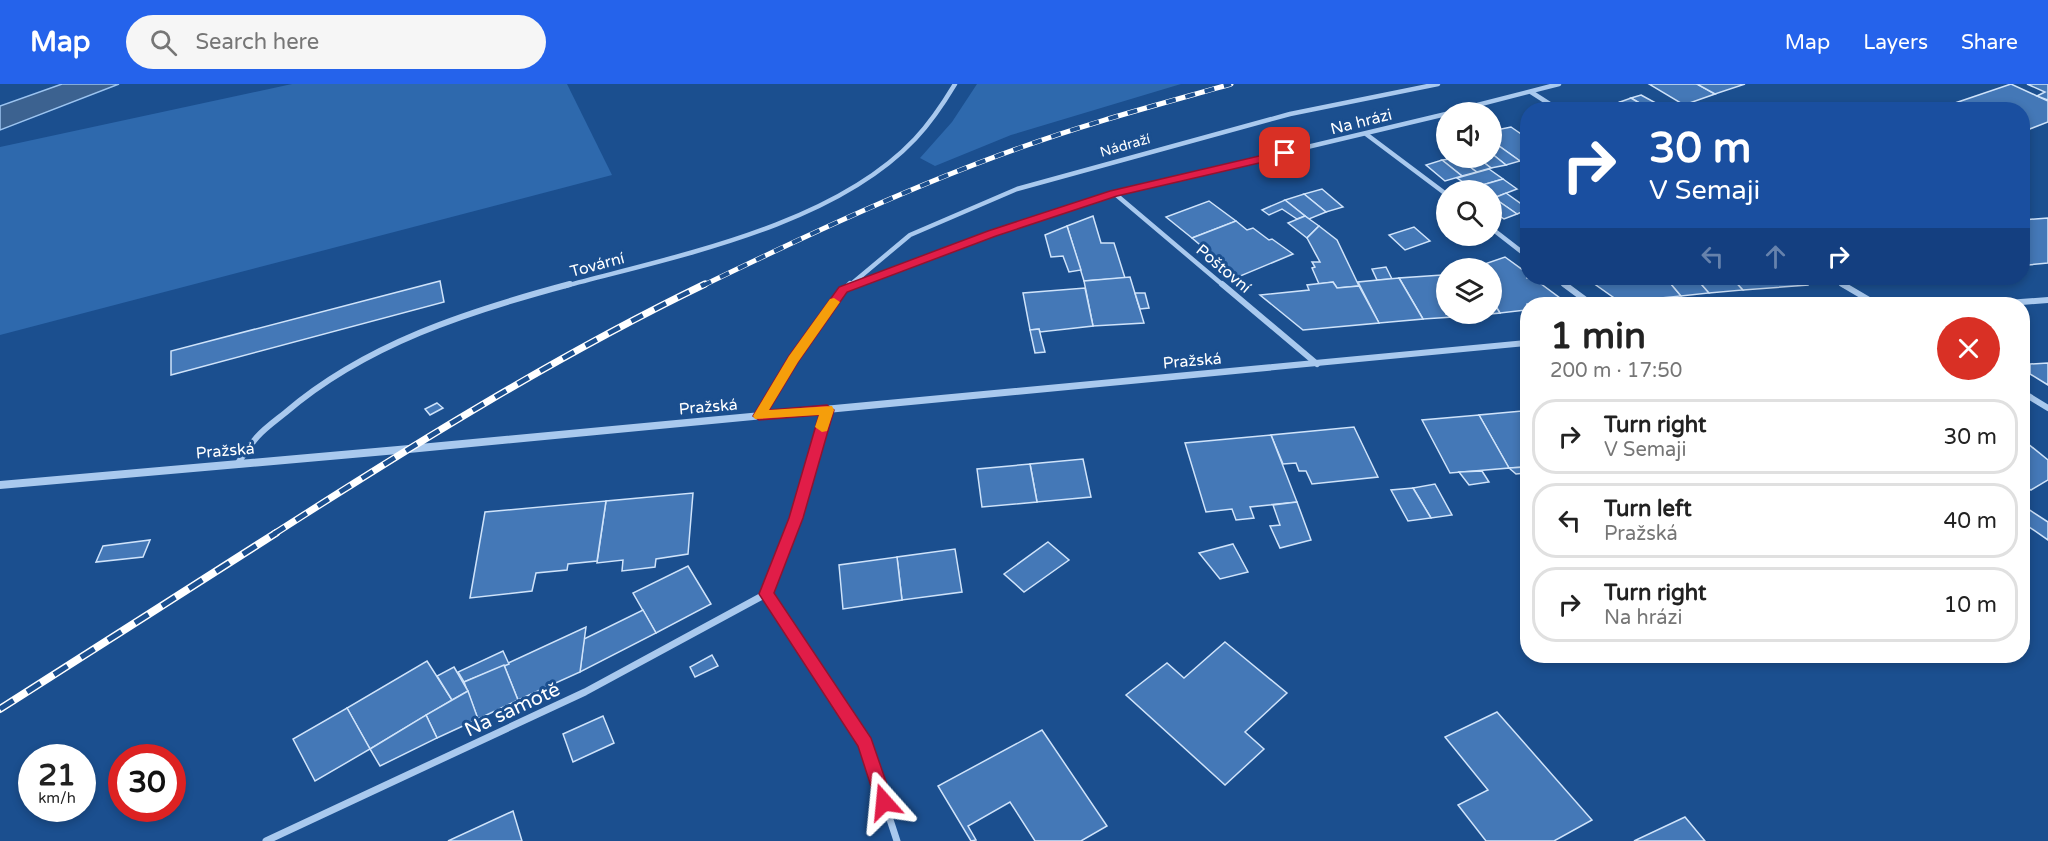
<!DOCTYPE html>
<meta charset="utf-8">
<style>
body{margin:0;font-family:"Varela Round",sans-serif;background:#f6f6f6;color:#222;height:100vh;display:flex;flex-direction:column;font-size:22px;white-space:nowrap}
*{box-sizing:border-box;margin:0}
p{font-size:20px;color:#767676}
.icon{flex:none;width:33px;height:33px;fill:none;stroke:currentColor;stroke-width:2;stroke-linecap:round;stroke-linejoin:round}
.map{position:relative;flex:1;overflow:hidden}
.sheet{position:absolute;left:1520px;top:213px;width:510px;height:366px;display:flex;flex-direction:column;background:#fff;border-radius:24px;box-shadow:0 3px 9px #0003}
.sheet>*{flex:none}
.top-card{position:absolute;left:1520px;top:18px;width:510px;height:183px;border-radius:24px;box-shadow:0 3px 9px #0003;background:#1a4fa0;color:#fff;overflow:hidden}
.buttons{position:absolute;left:1436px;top:18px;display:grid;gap:12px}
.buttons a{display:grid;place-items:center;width:66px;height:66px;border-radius:50%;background:#fff;box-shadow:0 3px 9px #0003;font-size:30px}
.speed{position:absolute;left:18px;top:660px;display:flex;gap:12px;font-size:30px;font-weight:700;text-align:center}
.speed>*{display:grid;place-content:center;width:78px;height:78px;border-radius:50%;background:#fff;box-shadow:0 3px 9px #0003;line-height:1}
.speed small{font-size:15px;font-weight:400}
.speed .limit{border:9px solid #d22;background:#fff;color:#111}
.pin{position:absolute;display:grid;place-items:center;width:51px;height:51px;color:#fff;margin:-26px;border-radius:12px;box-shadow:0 3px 9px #0006}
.me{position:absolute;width:66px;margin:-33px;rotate:342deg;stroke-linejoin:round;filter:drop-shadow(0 0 4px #0008)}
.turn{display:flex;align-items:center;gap:21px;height:126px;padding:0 30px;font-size:27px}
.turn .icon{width:78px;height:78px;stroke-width:2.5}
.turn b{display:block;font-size:42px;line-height:51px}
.lanes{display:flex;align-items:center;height:57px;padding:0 30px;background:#0003;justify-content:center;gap:30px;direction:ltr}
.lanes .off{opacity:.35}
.round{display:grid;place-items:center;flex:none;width:63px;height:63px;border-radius:32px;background:#f6f6f6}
.overview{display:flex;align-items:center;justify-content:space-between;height:102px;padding:0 30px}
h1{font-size:36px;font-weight:700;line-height:45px}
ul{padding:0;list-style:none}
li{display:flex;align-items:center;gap:18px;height:75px;margin:0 12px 9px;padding:0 18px;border:3px solid #e0e0e0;border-radius:24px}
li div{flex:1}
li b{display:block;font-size:22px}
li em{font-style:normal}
header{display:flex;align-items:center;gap:36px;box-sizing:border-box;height:84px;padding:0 30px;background:#2563eb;color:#fff}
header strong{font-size:28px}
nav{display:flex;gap:33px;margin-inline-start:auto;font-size:21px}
.search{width:420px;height:54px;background:#f6f6f6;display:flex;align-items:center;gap:15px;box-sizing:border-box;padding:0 21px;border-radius:33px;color:#767676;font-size:22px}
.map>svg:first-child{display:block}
</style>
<header>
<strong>Map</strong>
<div class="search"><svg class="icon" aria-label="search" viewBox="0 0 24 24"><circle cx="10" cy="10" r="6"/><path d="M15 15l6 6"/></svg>Search here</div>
<nav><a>Map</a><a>Layers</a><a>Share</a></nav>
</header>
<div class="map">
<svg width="2048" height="757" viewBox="0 0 2048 757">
<rect width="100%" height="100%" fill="#1b4f8f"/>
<g fill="#2e69ad">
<path d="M292,0H567L612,91L0,251V63Z"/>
<path d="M977,0H1181L1011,51L935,82L920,74L952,38Z"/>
</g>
<path fill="#3c6290" stroke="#9cc4f0" stroke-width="1.5" d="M62,0H119L0,46V22Z"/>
<g fill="#4478b7" stroke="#cfe3fa" stroke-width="1.5">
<path d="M1649,0H1697L1715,10L1684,21Z"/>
<path d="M1697,0H1745L1715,10Z"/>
<path d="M2011,0L2048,17V38L2022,48V26H1967L1955,19Z"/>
<path d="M2027,0H2048V16L2037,12L2045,8Z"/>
<path d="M1641,11L1665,24L1651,26L1631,14Z"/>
<path d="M1631,14L1651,26H1633L1620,18Z"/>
<path d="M1620,18L1633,26H1616L1610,22Z"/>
<path d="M1955,19L1967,26H1938Z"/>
<path d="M1511,43L1527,54V74L1520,77L1491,56V47Z"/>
<path d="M1499,62L1520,77L1506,81L1491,69V64Z"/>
<path d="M1491,69L1506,81L1491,84L1478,74H1491Z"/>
<path d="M1458,74L1477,88L1462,92L1442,76Z"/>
<path d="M1458,74H1478L1491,84L1477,88Z"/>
<path d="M1442,76L1462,92L1445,97L1426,81Z"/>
<path d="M1489,85L1503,95L1472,104L1457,94Z"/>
<path d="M1503,95L1517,105L1491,115V106H1476L1472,104Z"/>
<path d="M1322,105L1343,123L1326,128L1304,110Z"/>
<path d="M1506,109L1527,124V126L1517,130L1494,114Z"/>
<path d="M1304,110L1326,128L1309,135L1285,116Z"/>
<path d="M1494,114L1517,130L1504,135L1491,126V115Z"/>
<path d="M1285,116L1305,132L1297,135L1282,125L1269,131L1262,126Z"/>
<path d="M1209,117L1236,137L1192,154L1166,133Z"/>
<path d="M1093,132L1101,159H1114L1125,194L1084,197L1067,142Z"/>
<path d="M1305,132L1319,142L1307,154L1288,139Z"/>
<path d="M2048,134V179L2028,181L2022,176V136Z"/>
<path d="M1236,137L1247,146L1253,144L1269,156L1272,155L1293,170L1238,193L1192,154Z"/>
<path d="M1067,142L1081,186L1069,188L1063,172L1051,173L1045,151Z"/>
<path d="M1319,142L1337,156L1359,202L1337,204L1333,198L1319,200L1312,184L1315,183L1312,178H1320L1307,154Z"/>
<path d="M1414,143L1430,157L1405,166L1389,151Z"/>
<path d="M1505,173L1527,189V194H1533L1564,217L1562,220H1527V226L1500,229L1491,214V184H1473Z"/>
<path d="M1386,183L1392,195L1377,196L1372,185Z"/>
<path d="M1442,191L1446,198V230H1467L1468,232L1423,235L1399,194Z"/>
<path d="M1130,193L1144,239L1093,242L1084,197Z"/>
<path d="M1399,194L1423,235L1379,239L1358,198Z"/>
<path d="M1586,194H1666L1681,212L1620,218Z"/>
<path d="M1666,194H1696L1709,209L1681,212Z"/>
<path d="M1696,194H1732L1743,206L1709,209Z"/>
<path d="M1732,194H1808V201L1743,206Z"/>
<path d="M440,197L444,218L171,291V267Z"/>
<path d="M1333,198L1337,204L1359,202L1379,239L1303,246L1260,211L1309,206L1307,201Z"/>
<path d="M1085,204L1093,242L1040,248L1039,245L1030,246L1023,209Z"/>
<path d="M1135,209H1145L1149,224L1140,225Z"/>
<path d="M1491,215L1500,229L1468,232L1467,230H1491Z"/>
<path d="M1039,245L1045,268L1035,269L1030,246Z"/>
<path d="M2048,279V301L2030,290V280Z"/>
<path d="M437,319L443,324L430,331L425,325Z"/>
<path d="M1522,327L1527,335V383L1509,384L1479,331Z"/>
<path d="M1479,331L1509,384L1450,389L1422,336Z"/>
<path d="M1354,343L1378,393L1312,400L1306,387H1299L1296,379L1283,380L1271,351Z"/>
<path d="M1271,351L1297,418L1250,423L1254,434L1236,436L1232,425L1206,428L1185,359Z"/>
<path d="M2022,355L2048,376V396L2031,406L2022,400Z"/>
<path d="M1083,375L1091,413L1037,418L1030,380Z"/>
<path d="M1030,380L1037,418L982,423L977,385Z"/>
<path d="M1527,383V389L1516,390L1509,384Z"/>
<path d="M1482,387L1489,398L1469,401L1459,388Z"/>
<path d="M1435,400L1452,431L1431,434L1413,404Z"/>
<path d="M1413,404L1431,434L1408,437L1391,406Z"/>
<path d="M693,409L688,470L656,475L655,483L622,487L623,476L597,479L606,417Z"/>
<path d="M606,417L597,477L568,480L567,486L536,489L532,507L470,514L485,428Z"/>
<path d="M1297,418L1311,456L1280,464L1270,442L1280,441L1273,421Z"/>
<path d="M2022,421L2048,438V456L2022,438Z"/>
<path d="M150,456L143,473L96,478L103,462Z"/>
<path d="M1048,458L1069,476L1024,508L1004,490Z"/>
<path d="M1233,460L1248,488L1220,495L1199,469Z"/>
<path d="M955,465L962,508L902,516L897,473Z"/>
<path d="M897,473L902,516L843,525L839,481Z"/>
<path d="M688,482L711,520L656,549L633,509Z"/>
<path d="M643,526L656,549L580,588L584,555Z"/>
<path d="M586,543L580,588L518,616L504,581Z"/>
<path d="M1225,558L1287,609L1245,648L1264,665L1225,701L1126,611L1167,579L1184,594Z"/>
<path d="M503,567L509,580L464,598L458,588Z"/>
<path d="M712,571L718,582L695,593L690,583Z"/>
<path d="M427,577L452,616L370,665L347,624Z"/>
<path d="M504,581L518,616L478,635L464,598Z"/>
<path d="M454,583L468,607L452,616L437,592Z"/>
<path d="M468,607L478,635L437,654L426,631Z"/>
<path d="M347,624L370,665L315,697L293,655Z"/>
<path d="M1497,628L1592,736L1554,757H1486L1458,721L1488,706L1445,653Z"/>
<path d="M426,631L437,654L380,682L370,665Z"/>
<path d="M603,632L614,659L573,678L563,650Z"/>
<path d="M1042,646L1107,742L1081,757H1035L1010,718L968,742L976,756L971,757L938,702Z"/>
<path d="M513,727L522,757H448Z"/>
<path d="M1685,733L1705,757H1634Z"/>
</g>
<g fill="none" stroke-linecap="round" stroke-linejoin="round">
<g stroke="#a9c9ee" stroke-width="4.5">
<path d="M1531,8L1559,26"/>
<path d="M1450,28L1559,0"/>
<path d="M1366,50L1446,110"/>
<path d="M1114,109L1224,202"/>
<path d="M1491,144L1527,172"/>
<path d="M1556,194L1566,202"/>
<path d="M1832,194L1845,202"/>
<path d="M565,202C676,172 833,142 915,55C931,38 943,20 955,0"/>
<path d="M849,202L910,151L1017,105L1290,30L1438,0"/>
<path d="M855,202L992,150L1114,109L1446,30"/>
</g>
<g stroke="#a9c9ee" stroke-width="6">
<path d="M1222,200L1317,280"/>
<path d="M1564,200L1591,220"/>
<path d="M1842,200L1876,220"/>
<path d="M848,202L850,200"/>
<path d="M2022,308L2048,324"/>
<path d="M759,332L793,275L843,206L859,200"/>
<path d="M238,379C244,370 250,361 257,353C265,344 275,337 285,329C365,260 469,227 570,200"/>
<path d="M790,450L827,325"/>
</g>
<g stroke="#a9c9ee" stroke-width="7">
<path d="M790,449L766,510L865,659L897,757"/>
<path d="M266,757L585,608L766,510"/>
</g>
<g fill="#a9c9ee" fill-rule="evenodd">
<path d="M2048,213V219L2022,221L1988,220L1993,217Z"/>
<path d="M1527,256V262L409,369L0,405V397L409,361Z"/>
</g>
<defs>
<path id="rail-far2" d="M702,202C807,151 912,102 1022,63C1091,38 1161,20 1231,0"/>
<path id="rail-far1" d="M274,450C413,361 556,272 705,200"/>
<path id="rail" d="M0,625L276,449"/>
</defs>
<use href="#rail-far2" stroke="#fff" stroke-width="5"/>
<use href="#rail-far1" stroke="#fff" stroke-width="7"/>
<use href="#rail" stroke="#fff" stroke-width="8"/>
<use href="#rail-far2" stroke="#1b4f8f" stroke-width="4" stroke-dasharray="10" stroke-linecap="butt"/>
<use href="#rail-far1" stroke="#1b4f8f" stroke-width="4.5" stroke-dasharray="13" stroke-linecap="butt"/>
<use href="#rail" stroke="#1b4f8f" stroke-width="5" stroke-dasharray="16" stroke-linecap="butt"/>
</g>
<path fill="#e11d48" stroke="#92132f" stroke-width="1.5" d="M1285,66L1290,69L1289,72L1117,112L996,152L847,208L798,278L769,326L827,321L834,326L803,434L774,509L871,654L893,718L890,724L884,726L878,724L858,662L759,510L789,434L819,331L759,336L753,332L789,272L839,203L988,147L1110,107Z"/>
<path fill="#f59e0b" d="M834,214L840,218L798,278L769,326L832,322L834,326L827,347L822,348L815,343L819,331L755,335L753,332L789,272L830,215Z"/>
<g text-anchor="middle" stroke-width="6" stroke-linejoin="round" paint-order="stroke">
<g font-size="14" fill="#fff" stroke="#1b4f8f">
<text transform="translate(1125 61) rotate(-16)" y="5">Nádraží</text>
</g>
<g font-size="16" fill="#fff" stroke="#1b4f8f">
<text transform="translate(1361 37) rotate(-14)" y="6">Na hrázi</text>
<text transform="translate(597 180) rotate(-15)" y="6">Tovární</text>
<text transform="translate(1224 184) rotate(40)" y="6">Poštovní</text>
<text transform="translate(1192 276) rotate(-5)" y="6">Pražská</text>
<text transform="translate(708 322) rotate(-5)" y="6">Pražská</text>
<text transform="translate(225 366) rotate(-5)" y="6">Pražská</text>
</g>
<g font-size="20" fill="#fff" stroke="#1b4f8f">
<text transform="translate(512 625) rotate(-25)" y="7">Na samotě</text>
</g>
</g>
</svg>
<div class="buttons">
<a><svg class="icon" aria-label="sound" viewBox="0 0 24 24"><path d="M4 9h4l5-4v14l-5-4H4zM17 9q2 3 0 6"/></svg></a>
<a><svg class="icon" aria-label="search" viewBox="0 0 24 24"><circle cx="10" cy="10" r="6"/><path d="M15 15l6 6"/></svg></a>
<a><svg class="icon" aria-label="layers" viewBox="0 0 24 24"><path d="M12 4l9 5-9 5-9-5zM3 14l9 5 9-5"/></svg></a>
</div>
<div class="speed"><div>21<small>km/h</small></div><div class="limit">30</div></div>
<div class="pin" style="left:1285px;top:69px;background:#d93025"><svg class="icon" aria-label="arrive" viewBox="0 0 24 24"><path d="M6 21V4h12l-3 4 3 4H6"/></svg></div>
<svg class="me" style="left:884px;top:718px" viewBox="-20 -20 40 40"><path d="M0-17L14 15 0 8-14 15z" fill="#e11d48" stroke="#fff" stroke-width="4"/></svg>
<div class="top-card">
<div class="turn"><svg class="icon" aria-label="right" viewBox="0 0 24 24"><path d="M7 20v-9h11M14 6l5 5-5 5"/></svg><div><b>30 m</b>V Semaji</div></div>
<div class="lanes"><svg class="icon off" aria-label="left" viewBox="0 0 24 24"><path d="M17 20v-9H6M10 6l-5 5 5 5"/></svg><svg class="icon off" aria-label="ahead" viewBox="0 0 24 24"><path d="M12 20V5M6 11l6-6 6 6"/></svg><svg class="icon" aria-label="right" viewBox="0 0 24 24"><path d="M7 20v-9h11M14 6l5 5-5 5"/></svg></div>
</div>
<section class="sheet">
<div class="overview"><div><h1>1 min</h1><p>200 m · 17:50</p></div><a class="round" style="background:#d93025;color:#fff"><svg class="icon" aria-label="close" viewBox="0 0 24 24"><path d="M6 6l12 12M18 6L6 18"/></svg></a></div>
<ul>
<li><svg class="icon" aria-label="right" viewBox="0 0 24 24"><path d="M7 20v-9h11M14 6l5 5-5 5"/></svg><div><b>Turn right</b><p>V Semaji</p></div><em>30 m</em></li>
<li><svg class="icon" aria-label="left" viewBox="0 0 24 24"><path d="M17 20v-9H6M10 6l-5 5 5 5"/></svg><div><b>Turn left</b><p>Pražská</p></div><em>40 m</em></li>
<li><svg class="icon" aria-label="right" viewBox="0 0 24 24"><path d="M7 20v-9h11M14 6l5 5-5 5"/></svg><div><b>Turn right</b><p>Na hrázi</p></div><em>10 m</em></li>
</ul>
</section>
</div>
